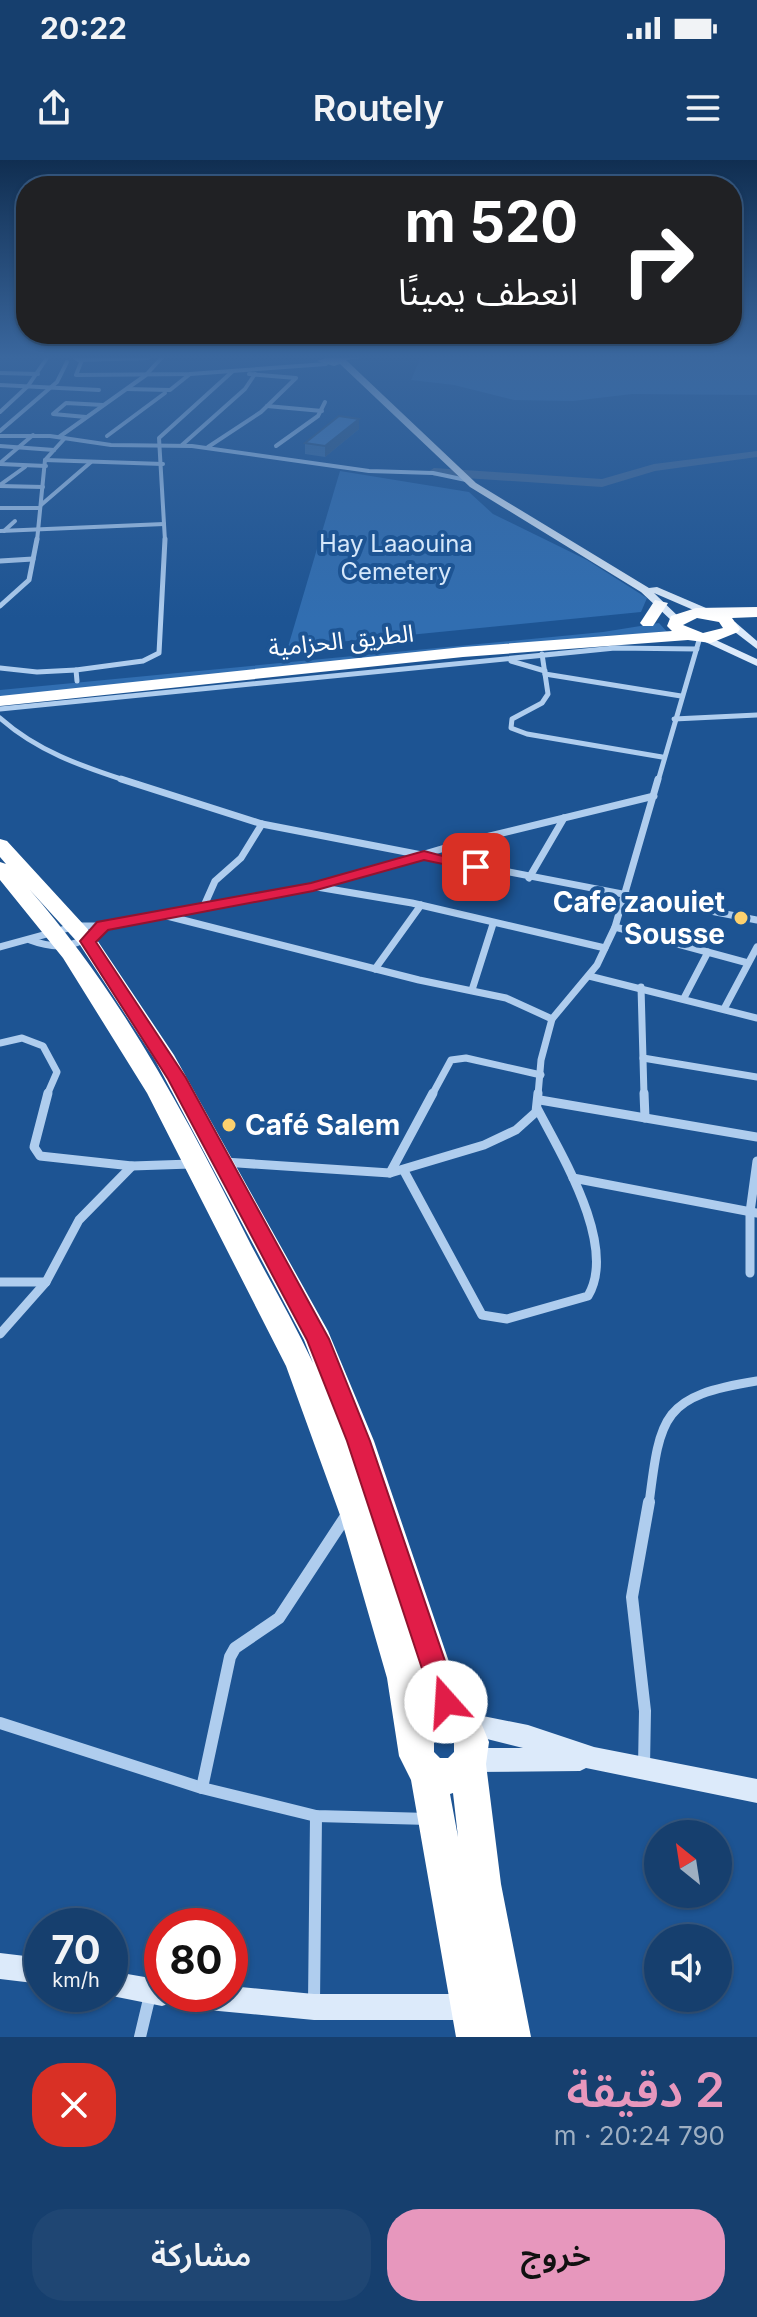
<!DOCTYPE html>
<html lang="ar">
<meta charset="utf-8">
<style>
body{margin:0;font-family:Inter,"Noto Sans Arabic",sans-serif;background:#1f4673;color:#f1f3f6;direction:rtl;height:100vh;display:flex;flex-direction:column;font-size:30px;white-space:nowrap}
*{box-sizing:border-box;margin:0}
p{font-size:26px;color:#9eafc2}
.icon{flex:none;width:44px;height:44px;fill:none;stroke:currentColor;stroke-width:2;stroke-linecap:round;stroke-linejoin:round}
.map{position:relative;height:1877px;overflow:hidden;direction:ltr}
.drawer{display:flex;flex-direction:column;background:#163f6e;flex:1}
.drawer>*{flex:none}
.guide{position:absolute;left:16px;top:16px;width:726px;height:168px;border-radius:32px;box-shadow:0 2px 6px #0004,0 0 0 2px #355881;direction:rtl;background:#202124;color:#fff;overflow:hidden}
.needle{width:52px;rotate:330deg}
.controls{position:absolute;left:644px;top:1660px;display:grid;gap:16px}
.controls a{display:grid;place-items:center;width:88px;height:88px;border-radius:50%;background:#163f6e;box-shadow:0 2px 6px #0004,0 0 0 2px #355881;font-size:40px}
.speed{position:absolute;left:24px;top:1748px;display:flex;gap:16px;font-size:40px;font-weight:700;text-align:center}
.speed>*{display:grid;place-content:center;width:104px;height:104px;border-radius:50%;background:#163f6e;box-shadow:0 2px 6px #0004,0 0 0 2px #355881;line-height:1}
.speed small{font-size:20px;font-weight:400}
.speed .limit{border:12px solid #d22;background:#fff;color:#111}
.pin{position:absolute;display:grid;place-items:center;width:68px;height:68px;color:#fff;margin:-34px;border-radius:16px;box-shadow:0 4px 12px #0006}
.me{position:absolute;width:88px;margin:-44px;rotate:341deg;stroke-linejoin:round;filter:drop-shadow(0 0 6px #0008)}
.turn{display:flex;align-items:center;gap:28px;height:168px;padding:0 32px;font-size:36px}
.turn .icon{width:104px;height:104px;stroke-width:2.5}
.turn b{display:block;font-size:56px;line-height:68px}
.round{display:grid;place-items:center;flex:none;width:84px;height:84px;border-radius:32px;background:#1f4673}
.head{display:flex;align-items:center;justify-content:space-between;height:136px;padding:0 32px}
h1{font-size:48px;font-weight:600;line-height:60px;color:#e797bd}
.button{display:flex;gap:16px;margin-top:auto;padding:16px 32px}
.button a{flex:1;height:92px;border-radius:32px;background:#e797bd;color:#111;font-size:32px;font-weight:600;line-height:92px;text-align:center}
.button a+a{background:#1f4673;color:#f1f3f6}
.status{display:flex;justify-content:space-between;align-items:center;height:56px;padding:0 40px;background:#163f6e;direction:ltr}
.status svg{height:22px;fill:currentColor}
header{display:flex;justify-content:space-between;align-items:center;height:104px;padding:0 32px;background:#163f6e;font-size:36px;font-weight:600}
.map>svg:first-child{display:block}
</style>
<div class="status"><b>20:22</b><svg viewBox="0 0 49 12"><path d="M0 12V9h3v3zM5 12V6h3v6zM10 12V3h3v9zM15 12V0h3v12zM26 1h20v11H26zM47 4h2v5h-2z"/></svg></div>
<header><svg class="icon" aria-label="menu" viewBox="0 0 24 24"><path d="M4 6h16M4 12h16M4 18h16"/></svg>Routely<svg class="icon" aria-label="share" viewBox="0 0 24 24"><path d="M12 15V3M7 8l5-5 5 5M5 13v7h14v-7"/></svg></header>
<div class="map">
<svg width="757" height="1877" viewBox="0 0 757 1877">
<rect width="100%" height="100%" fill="#1d5493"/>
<g fill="#316eb1">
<path d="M476,195H757V235L632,234L573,241L514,240L454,225L411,220L420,199Z"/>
<path d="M340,311L469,332L493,354L587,400L647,438L641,452L288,487Z"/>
<path d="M659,463L669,474L614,475L0,539V530L603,472Z"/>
</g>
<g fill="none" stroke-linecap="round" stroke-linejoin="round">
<path fill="#436997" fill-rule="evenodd" d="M757,291V297L655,311L602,327L434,316L428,312L434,308L602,319L654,304Z"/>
<g stroke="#afcdee" stroke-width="4">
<path d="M72,195L78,200L148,198"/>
<path d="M82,200L76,215L190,214L326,204"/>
<path d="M0,213L38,214"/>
<path d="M0,225L99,230"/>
<path d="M127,229L170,230L190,214"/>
<path d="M267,246L322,251"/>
<path d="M0,252L28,226L49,195"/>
<path d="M86,257L53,254L66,243L103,245"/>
<path d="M0,271L57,222L67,202"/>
<path d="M0,276H50L111,285L192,286L369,311L433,313L466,320"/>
<path d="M107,276L165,233"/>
<path d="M59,277L146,215L164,195"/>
<path d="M182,285L245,229L255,214"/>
<path d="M0,286L54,290"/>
<path d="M276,286L318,256L325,242"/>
<path d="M208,287L261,252L296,218L249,214"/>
<path d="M45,300L163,304"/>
<path d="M0,303L33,275"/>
<path d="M0,304L46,306"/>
<path d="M0,325L25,307"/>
<path d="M0,326L43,327"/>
<path d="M41,345L91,302"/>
<path d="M0,348H39"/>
<path d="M0,371L164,364"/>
<path d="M4,371L15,361"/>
<path d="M37,381L45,300L65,278"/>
<path d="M165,381L159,278L233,211"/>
</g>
<g stroke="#afcdee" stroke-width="5">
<path d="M0,401L33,399"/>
<path d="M0,446L29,420L37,379"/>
<path d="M542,494L548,534L542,543L512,559L511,568L527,574L662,597"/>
<path d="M511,501L545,511"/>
<path d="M0,508L37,512L76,510"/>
<path d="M545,514L681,536"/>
<path d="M77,521L76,510L143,501L159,493L165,379"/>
<path d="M0,549L615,488L697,489"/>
<path d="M0,558C37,591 81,606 127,621"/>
<path d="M674,559L757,555"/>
<path d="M658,621L700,477"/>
</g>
<g stroke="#afcdee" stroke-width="7">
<path d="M121,619L262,664L757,760"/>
<path d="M529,718L564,658"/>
<path d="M317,727L412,743L605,788"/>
<path d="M203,748L215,721L241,698L262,664"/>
<path d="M167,756L419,820L506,838L552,859"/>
<path d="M615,767L748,803"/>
<path d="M30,780C59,791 80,787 103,766"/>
<path d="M0,787L76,766H103L313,727L465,682L654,636"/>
<path d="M375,809L421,745"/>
<path d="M589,816L757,858"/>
<path d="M641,827L644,935"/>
<path d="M472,830L493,764"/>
<path d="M684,838L708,792"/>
<path d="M724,849L757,787"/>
<path d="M0,883L22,878L43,886L57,912L47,935"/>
<path d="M643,898L757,917"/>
<path d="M432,935L451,900L466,898L541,915"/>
<path d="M538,935L541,900L552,859L597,805L615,767L658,619"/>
</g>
<g stroke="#afcdee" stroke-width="9">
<path d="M48,933L34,987L40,996L132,1006L191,1004"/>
<path d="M644,933L645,958"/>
<path d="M540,940L757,977"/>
<path d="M224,1002L390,1013L484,985L516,970L536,952L538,933"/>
<path d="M404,1011L482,1155L507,1159L588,1136C618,1086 561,994 537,948"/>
<path d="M390,1013L433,933"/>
<path d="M573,1018L757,1053"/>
<path d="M750,1113V1052L757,1001"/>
<path d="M0,1122H46"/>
<path d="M0,1174L46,1122L79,1060L132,1006"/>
<path d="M649,1344C660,1254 663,1236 757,1221"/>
</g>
<g stroke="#afcdee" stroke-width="12">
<path d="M0,1563L202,1628L316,1656L429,1659"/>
<path d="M644,1606L645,1551L632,1437L649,1342"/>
<path d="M202,1628L230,1497L235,1488L279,1458L348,1353"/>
<path d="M314,1842L316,1656"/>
<path d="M140,1877L150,1835"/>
</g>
<g fill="#dceafa" fill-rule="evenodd">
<path d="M383,195L346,200L476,323L649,428L657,427L713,451V455H705L654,433L681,459L672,461L641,432L470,327L340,204L334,206L317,201L332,196Z"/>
<path d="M727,462H735L757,481V489L727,466Z"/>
<path d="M705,475L757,499V506L701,480V476Z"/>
<path d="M463,1552L528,1565L594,1587L757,1619V1643L586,1608L580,1611L470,1612L462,1608L458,1600L462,1592L470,1588H523L455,1571L451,1563L455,1555Z"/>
<path d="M0,1793L42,1798V1824L0,1819Z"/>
<path d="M110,1811L162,1820V1834H230V1826L314,1834H471L480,1838L484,1847L480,1856L471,1860H314L176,1847L168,1844L162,1846L102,1834H110Z"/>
</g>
<g fill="#fff" fill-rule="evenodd">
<path d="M655,440L668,443L653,466H643L640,463Z"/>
<path d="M757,447V457L732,458L740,469L738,472L711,483L688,480L463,497L0,546V536L463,487L672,471L667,466L671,456L696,448ZM697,458L719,462L723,468L703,473L683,465Z"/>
<path d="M0,679L7,681L95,777L174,895L328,1171L374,1281L465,1549L480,1560L489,1582L486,1604L501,1724L531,1877H456L411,1620L399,1596L387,1518L340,1355L286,1206L147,933L63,798L0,720V702L6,704L0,697ZM29,729L80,785L155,900L304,1180L313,1203C293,1160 269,1120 248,1079C186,956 121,833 29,729ZM422,1521L430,1546L428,1547ZM440,1577H448L454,1583V1592L448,1598H440L434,1592V1583ZM453,1633L458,1677L450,1634Z"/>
</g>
</g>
<path fill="#3c6ca0" d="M359,259V269L325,297L305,294V283Z"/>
<path fill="#315882" d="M359,259V269L325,297V286Z"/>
<path fill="#467dba" stroke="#315882" stroke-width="2" d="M339,256L359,259L325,286L305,283Z"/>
<linearGradient id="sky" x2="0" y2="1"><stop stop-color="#102e51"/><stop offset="0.43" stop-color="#3a679e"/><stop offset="1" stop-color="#3a679e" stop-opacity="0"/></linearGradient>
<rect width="757" height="458" fill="url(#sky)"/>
<path fill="#e11d48" stroke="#92132f" stroke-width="2" d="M424,691L484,707L476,711L424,700L313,731L108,770L96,782L186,918L329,1179L370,1281L459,1542L456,1551L446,1555L437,1551L433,1542L347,1281L307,1180L168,919L80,781L97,762L311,723Z"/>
<g fill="#fdd16e" stroke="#1d5493" stroke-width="3">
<circle cx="741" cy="758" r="8"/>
<circle cx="229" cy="965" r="8"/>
</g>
<g text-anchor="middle" stroke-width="8" stroke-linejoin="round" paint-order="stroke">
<g font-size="24" fill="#d5e7fa" stroke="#1d5493">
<text x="396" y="392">Hay Laaouina<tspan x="396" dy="28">Cemetery</tspan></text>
</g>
<g font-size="24" fill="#fff" stroke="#1d5493">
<text transform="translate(341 481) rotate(-6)" y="8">الطريق الحزامية</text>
</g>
<g font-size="28" font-weight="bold" fill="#fff" stroke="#1d5493" text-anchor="end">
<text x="725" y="752">Cafe zaouiet<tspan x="725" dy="32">Sousse</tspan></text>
<text x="245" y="975" text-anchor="start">Café Salem</text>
</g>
</g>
</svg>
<div class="controls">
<a><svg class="needle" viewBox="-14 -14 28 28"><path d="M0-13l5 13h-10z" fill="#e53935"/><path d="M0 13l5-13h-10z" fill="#9eafc2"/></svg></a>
<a><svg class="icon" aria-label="sound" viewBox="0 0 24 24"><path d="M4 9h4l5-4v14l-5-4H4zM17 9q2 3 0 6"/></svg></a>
</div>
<div class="speed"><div>70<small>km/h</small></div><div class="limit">80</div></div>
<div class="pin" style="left:476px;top:707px;background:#d93025"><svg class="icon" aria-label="arrive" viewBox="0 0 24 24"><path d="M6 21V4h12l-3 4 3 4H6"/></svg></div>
<svg class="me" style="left:446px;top:1542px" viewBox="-20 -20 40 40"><circle r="19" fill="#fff"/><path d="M0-13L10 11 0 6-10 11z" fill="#e11d48"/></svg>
<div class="guide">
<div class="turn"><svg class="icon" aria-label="right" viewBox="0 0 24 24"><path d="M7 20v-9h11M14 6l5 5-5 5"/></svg><div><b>520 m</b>انعطف يمينًا</div></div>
</div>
</div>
<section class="drawer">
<div class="head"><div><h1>2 دقيقة</h1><p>790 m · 20:24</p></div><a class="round" style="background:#d93025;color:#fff"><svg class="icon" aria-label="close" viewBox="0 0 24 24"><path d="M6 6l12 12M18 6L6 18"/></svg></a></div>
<div class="button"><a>خروج</a><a>مشاركة</a></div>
</section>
